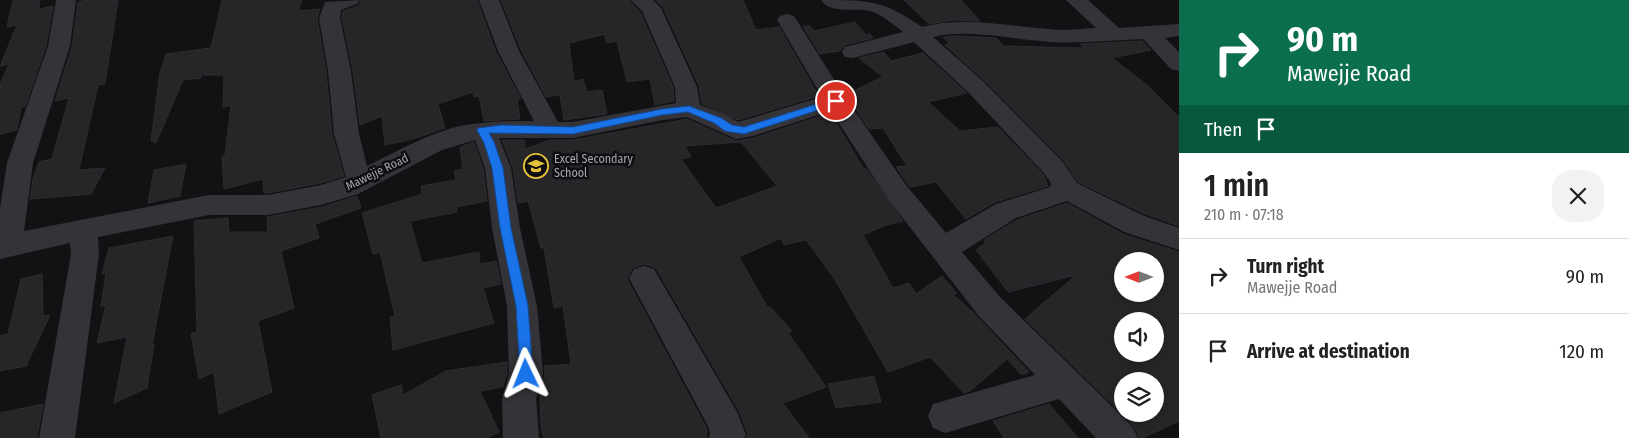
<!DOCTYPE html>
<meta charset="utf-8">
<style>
body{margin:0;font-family:"Fira Sans Condensed",sans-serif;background:#f2f2f2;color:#222;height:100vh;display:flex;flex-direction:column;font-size:19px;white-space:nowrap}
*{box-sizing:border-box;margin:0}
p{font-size:16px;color:#767676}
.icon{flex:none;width:28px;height:28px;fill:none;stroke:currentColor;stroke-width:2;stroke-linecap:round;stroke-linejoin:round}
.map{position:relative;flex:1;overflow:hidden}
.details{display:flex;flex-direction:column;background:#fff;width:450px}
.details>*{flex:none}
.banner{background:#0b6e4f;color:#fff;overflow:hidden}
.needle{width:32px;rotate:270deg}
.controls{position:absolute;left:1114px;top:252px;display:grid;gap:10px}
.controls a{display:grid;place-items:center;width:50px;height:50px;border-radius:50%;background:#fff;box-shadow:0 2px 8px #0003;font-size:25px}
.pin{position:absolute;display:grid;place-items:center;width:42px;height:42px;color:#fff;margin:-21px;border:2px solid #fff;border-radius:50%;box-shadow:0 1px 5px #0007}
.me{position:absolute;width:55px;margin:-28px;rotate:358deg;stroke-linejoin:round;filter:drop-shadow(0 0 4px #0008)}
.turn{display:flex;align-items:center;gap:18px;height:105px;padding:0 25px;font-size:22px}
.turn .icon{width:65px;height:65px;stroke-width:2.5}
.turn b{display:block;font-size:35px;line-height:42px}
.then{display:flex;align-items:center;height:48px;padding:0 25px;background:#0003;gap:10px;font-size:19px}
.round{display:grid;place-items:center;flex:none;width:52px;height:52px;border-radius:20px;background:#f2f2f2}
.summary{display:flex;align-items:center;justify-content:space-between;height:85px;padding:0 25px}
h1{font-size:30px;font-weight:600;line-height:38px}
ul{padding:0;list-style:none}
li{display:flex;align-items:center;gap:15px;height:75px;padding:0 25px;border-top:1px solid #e0e0e0}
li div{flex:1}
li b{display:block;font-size:19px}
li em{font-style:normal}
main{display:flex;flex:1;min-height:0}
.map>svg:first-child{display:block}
</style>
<main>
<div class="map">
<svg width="1179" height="438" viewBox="0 0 1179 438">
<rect width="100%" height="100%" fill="#121214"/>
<g fill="#262528" stroke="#2d2c30" fill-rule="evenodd">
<path d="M13,0H40L39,9L53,6L46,46L25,107H21L17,130L0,134V85L9,64L0,66L17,25L7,27Z"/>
<path d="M87,0H118L105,84L98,85L79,170L105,168L91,194L30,199L33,179L39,162L52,159L69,98L55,101L72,47L78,2Z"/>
<path d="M222,0H302L298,11L320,9L317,18L326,71L332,134L344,176L321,183L268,193H264L263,179L224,189L222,156H225L231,105L223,107L224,75H201V78L183,80L156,143L151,141L160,73L166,54L211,48Z"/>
<path d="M362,0H477L496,52L521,99H517L520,119L484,121L479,96L474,97L473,92L438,104L445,128L413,139L385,145L382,116L360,125L353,71L342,18L343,11L358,6Z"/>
<path d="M501,0H629L640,12L673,87L674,101L655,105L650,79L627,82L617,41L606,43L605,34L569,43L574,82L583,79L587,92L602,90L607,114L564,120L560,95L546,97L521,50Z"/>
<path d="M656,0H743L756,30L779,27L819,96L738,120L702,104L699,86L663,7Z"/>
<path d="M904,0H961L980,21L953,20L929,24Z"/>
<path d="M855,22L866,35L870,34L873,38L845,45L840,51L820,54L803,26H810L814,31Z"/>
<path d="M960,36L996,38L1004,46L1085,48L1080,44L1142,41L1151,50L1112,58L1147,85L1179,117V226L1145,214L1078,182L1063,160L984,80L945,45L949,43L943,37Z"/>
<path d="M884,52L891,61L923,53L967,93L928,102L960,131L998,127L1043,174L1048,186L995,202L966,219L936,182L910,187L896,167L907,166L883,128L869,129L844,92L853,91L883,77L859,58Z"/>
<path d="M830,113L864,169L866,168L903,221L886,225L863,235L893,288L909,283L916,294L942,276L957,293L953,295L973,312L1029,372L1022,375L1007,359L970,391L964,393L930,357L888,372L834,278L806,240L784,245L781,238L739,257L768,308L770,307L792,331L788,333L826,387L783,403L809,438H746L748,434L739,411L656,268L645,264L632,268L627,279L707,429L706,438H544L541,428L540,393L545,374L544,366L571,364L563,306L554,308L544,248H541L528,201L518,203L513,168L502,140H524L525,149L550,140H573L687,119L736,141L754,138ZM741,142L777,186L716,208L681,159L691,157L685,146Z"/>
<path d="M474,142L483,168L487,201L456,207L457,212L410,221L422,263L479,252L480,264L496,261L501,284L483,288L494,323L393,350L390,317L395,316L380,252L373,254L362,213L422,194L421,186L456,180L454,171L463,169L460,147Z"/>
<path d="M186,164L180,196L148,203L154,170Z"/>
<path d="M357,196L361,208L315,224L319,238L281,251L294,308L258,321L272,392L219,414L214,372L199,379L191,334L197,332L194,221L228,218L229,232H268L267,217L322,207Z"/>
<path d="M1067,203L1123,234L1179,252V421L1143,438H1140L1133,425L1025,319L1076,275L1008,292L976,250L986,243L984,240L1017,220ZM1122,261H1155V294H1122ZM1122,321H1155V354H1122ZM1122,381H1155V414H1122Z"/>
<path d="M173,236L152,345L154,344L147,388L114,403L127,337L97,343L106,305L101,307L106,273L102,274L109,248Z"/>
<path d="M42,274L43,316L50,315L26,366L0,371V336L8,334L21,279Z"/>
<path d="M507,362V374L503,387L480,391L499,432L487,438H381L372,395L401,385L403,395L446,371Z"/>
<path d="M874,376L881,402L836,408L828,384Z"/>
<path d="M43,404L37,438H0V413Z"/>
<path d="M1049,404L1078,438H1004L993,421Z"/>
</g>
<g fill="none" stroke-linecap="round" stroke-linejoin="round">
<g fill="#343438" fill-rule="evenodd">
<path d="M56,0H76L70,46L33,163L24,231L209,195H268L321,185L346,177L334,134L328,71L319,18L325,2L360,0L357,4L341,10L340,18L351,71L359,134L367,166C400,150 435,129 472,124C493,121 513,121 534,121L498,51L479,0H499L519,51L558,122H573L676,103L675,87L642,11L631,0H653L661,8L697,87L700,105L726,115L738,122L822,97L777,20L780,16L787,14L794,16L845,97L906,185L946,233L996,204L1050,187L1051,183L1044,173L967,91L914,42L853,58L845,57L842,52L845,47L903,32C894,25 884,16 873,12C858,6 832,16 821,0C869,0 883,0 922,27C963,16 1007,26 1049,29C1064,31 1080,29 1096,28L1066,0H1088L1119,28L1179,24V36L1165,38L1179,52V71L1171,69L1143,39C1112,40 1081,44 1051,42C1016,40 966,28 933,37L983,81L1062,161L1077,183L1144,216L1179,228V250L1124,232L1067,201L1016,218L962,252L1000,297L1132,426L1138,438H1096L1059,399L945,433L933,428L928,416L933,404L1035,375L978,315L888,199L831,111L753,136L736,139L687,117L663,120L573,138H499L511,168L520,228L537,306L543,374L536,399L539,438H503L502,399L509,374L507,306L492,228L485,168L475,140L442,150L358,194L321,205L268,215H209L98,237L99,254L75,438H39L71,254L70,243L0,259V208L7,163L48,46Z"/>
<path d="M644,266L654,269L737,412L746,435L744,438H708L710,434L709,428L629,278L634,269Z"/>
</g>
</g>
<path fill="#1a73e8" stroke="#114b97" d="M836,98L841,101L840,103L744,134L725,131L714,123L688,112L662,115L573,134L489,133L494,142L503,168L511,228L528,306L533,374L531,379L526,381L522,379L520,374L516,306L500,228L492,168L484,143L477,130L478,128L502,125L573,127L662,109L689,106L721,118L732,125L744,127Z"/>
<defs>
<symbol id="school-ring" viewBox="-11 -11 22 22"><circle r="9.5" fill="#0e0d0f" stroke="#e4c23a" stroke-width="1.5"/><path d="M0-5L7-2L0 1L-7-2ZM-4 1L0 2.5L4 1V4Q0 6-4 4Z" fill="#e4c23a"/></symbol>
</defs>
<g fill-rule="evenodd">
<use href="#school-ring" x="522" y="152" width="28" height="28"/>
</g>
<g text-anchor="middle" stroke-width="5" stroke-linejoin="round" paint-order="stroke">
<g font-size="12" fill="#a5a7b3" stroke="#0e0d0f" text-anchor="start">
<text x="554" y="163">Excel Secondary<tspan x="554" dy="14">School</tspan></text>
</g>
<g font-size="12" fill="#a5a7b3" stroke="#0e0d0f">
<text transform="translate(377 172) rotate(-26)" y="4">Mawejje Road</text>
</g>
</g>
</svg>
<div class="controls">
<a><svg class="needle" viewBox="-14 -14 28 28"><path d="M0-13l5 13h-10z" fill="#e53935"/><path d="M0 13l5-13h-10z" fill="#767676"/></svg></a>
<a><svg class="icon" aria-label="sound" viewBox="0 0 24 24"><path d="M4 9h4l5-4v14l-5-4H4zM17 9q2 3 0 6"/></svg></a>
<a><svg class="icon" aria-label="layers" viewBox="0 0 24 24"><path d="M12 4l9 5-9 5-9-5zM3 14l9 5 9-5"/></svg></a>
</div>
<div class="pin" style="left:836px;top:101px;background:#d93025"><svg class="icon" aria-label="arrive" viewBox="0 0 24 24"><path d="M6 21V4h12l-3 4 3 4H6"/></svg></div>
<svg class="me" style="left:526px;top:374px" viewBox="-20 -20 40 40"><path d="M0-17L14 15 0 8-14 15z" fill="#1a73e8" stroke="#fff" stroke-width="4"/></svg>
</div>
<section class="details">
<div class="banner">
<div class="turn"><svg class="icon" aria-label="right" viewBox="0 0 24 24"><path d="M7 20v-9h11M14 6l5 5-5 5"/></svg><div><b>90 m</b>Mawejje Road</div></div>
<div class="then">Then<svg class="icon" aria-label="arrive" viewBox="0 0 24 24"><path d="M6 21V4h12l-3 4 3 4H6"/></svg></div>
</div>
<div class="summary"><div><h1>1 min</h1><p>210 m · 07:18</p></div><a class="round"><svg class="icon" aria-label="close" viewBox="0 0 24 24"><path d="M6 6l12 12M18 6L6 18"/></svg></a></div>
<ul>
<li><svg class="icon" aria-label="right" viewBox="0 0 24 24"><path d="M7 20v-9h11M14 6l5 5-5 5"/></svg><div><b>Turn right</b><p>Mawejje Road</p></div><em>90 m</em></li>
<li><svg class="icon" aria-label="arrive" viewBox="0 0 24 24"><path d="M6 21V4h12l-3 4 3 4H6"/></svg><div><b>Arrive at destination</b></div><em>120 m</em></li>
</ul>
</section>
</main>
